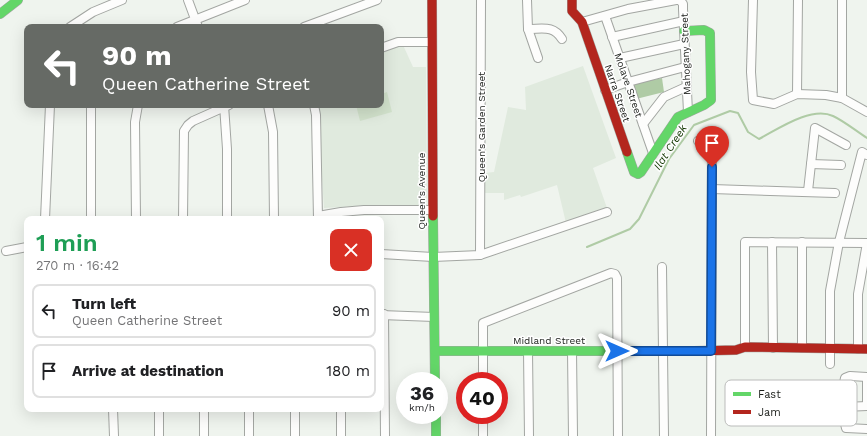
<!DOCTYPE html>
<meta charset="utf-8">
<style>
body{margin:0;font-family:"Work Sans",sans-serif;background:#f6f6f6;color:#202124;height:100vh;display:flex;flex-direction:column;font-size:15px;white-space:nowrap}
*{box-sizing:border-box;margin:0}
p{font-size:13px;color:#757577}
.icon{flex:none;width:22px;height:22px;fill:none;stroke:currentColor;stroke-width:2;stroke-linecap:round;stroke-linejoin:round}
.map{position:relative;flex:1;overflow:hidden}
.panel{position:absolute;left:24px;top:216px;width:360px;height:196px;display:flex;flex-direction:column;background:#fff;border-radius:8px;box-shadow:0 4px 16px #0002}
.panel>*{flex:none}
.hud{position:absolute;left:24px;top:24px;width:360px;height:84px;border-radius:8px;box-shadow:0 4px 16px #0002;background:#666a65;color:#fff;overflow:hidden}
.speed{position:absolute;left:396px;top:372px;display:flex;gap:8px;font-size:20px;font-weight:700;text-align:center}
.speed>*{display:grid;place-content:center;width:52px;height:52px;border-radius:50%;background:#fff;box-shadow:0 4px 16px #0002;line-height:1}
.speed small{font-size:10px;font-weight:400}
.speed .limit{border:6px solid #d22;background:#fff;color:#111}
.pin{position:absolute;display:grid;place-items:center;width:34px;height:34px;color:#fff;margin:-41px -17px;border-radius:50% 50% 50% 0;rotate:-45deg;box-shadow:0 0 4px #0007}
.pin .icon{rotate:45deg}
.me{position:absolute;width:44px;margin:-22px;rotate:90deg;stroke-linejoin:round;filter:drop-shadow(0 0 3px #0008)}
.turn{display:flex;align-items:center;gap:14px;height:84px;padding:0 12px;font-size:18px}
.turn .icon{width:52px;height:52px;stroke-width:2.5}
.turn b{display:block;font-size:28px;line-height:34px}
.round{display:grid;place-items:center;flex:none;width:42px;height:42px;border-radius:8px;background:#f6f6f6}
.summary{display:flex;align-items:center;justify-content:space-between;height:68px;padding:0 12px}
h1{font-size:24px;font-weight:600;line-height:30px;color:#1e9e55}
ul{padding:0;list-style:none}
li{display:flex;align-items:center;gap:12px;height:54px;margin:0 8px 6px;padding:0 4px;border:2px solid #e0e0e0;border-radius:8px}
li div{flex:1}
li b{display:block;font-size:15px}
li em{font-style:normal}
.map>svg:first-child{display:block}
</style>
<div class="map">
<svg width="867" height="436" viewBox="0 0 867 436">
<rect width="100%" height="100%" fill="#eff4ee"/>
<g fill="#e0eade">
<path d="M403,45L413,67H426L427,206L372,205L324,208L317,105H381V53Z"/>
<path d="M583,66L616,158L593,168L607,208L566,223L557,185L521,197L520,195L504,200V193H485V173L494,172L508,107L526,110L525,87Z"/>
</g>
<path fill="#d1e1cb" d="M387,92L392,112L360,121L356,105H381V94Z"/>
<path fill="#afcba5" d="M662,78L664,92L636,99L633,84Z"/>
<g fill="none" stroke-linecap="round" stroke-linejoin="round">
<path stroke="#afcba5" stroke-width="2" d="M587,247L630,229L639,219L669,159L694,125L730,111L738,113L748,132L759,139C778,129 811,106 833,116C844,121 856,131 867,138"/>
<defs>
<g id="street">
<path d="M188,0L198,27"/>
<path d="M527,0L528,29L538,58"/>
<path d="M676,0H680L683,4V9L688,112"/>
<path d="M753,0L751,72L753,100L774,104L797,94L826,95L842,98L867,112"/>
<path d="M842,0V98"/>
<path d="M605,16L653,153"/>
<path d="M582,22L628,9L676,0"/>
<path d="M70,27L93,12L122,0"/>
<path d="M177,27L245,0"/>
<path d="M304,27L377,0"/>
<path d="M528,29C543,29 553,25 562,39"/>
<path d="M612,37L684,21"/>
<path d="M381,48L398,42H432"/>
<path d="M620,58L684,44"/>
<path d="M605,90L628,82L685,67"/>
<path d="M797,94L798,0"/>
<path d="M91,105V219"/>
<path d="M224,105L227,149V219"/>
<path d="M268,105L273,132L274,219"/>
<path d="M314,105L316,115L318,219"/>
<path d="M643,124L664,97L686,87"/>
<path d="M698,141L712,138L711,436"/>
<path d="M811,164L841,165"/>
<path d="M712,189L835,193"/>
<path d="M808,191L815,128L846,145"/>
<path d="M318,216L341,212L364,210H432"/>
<path d="M45,219L50,105"/>
<path d="M136,219L135,122L138,105"/>
<path d="M183,219L184,131L188,125L193,121L229,105"/>
<path d="M772,242L773,348"/>
<path d="M802,242V348"/>
<path d="M6,251L27,247"/>
<path d="M381,254L433,257L480,255L607,212"/>
<path d="M480,255L481,0"/>
<path d="M662,267L664,436"/>
<path d="M384,314L385,436"/>
<path d="M381,315L434,317"/>
<path d="M745,347V242L867,243"/>
<path d="M858,349V294L867,243"/>
<path d="M528,351L529,436"/>
<path d="M572,351L573,436"/>
<path d="M830,364V291L839,242L862,152L867,155"/>
<path d="M867,377L850,376L845,378L844,383V420L846,428L867,429"/>
<path d="M483,381V323L611,273L615,274L617,278L618,436"/>
<path d="M867,406V377"/>
<path d="M844,407L867,406"/>
<path d="M113,409L114,436"/>
<path d="M249,409V436"/>
<path d="M295,409V436"/>
<path d="M341,409V436"/>
<path d="M483,415V436"/>
<path d="M159,436V409"/>
<path d="M204,436V409"/>
</g>
<g id="fast">
<path d="M0,14L18,0"/>
<path d="M627,152L634,172L638,174L641,172L678,117L704,105L711,100L710,33L704,30L684,31"/>
<path d="M433,216L435,381"/>
<path d="M435,351H694"/>
<path d="M436,415V436"/>
</g>
<g id="jam">
<path d="M432,0L433,216"/>
<path d="M572,0V11L582,22L627,152"/>
<path d="M694,351L736,350L745,347L867,349"/>
</g>
</defs>
<use href="#street" stroke="#a3a6a2" stroke-width="10"/>
<use href="#fast" stroke="#a3a6a2" stroke-width="10"/>
<use href="#jam" stroke="#a3a6a2" stroke-width="10"/>
<use href="#street" stroke="#fdfdfc" stroke-width="8"/>
<use href="#fast" stroke="#63d668" stroke-width="9"/>
<use href="#jam" stroke="#b3261e" stroke-width="9"/>
</g>
<g fill="none" stroke-linecap="round" stroke-linejoin="round">
<defs>
<path id="route" d="M617,351H711L712,167"/>
</defs>
<use href="#route" stroke="#114b97" stroke-width="10"/>
<use href="#route" stroke="#1a73e8" stroke-width="7"/>
</g>
<g text-anchor="middle" stroke-width="3" stroke-linejoin="round" paint-order="stroke">
<g font-size="10" fill="#1c1f1b" stroke="#fff">
<text transform="translate(685 54) rotate(-92)" y="4">Mahogany Street</text>
<text transform="translate(629 85) rotate(71)" y="4">Molave Street</text>
<text transform="translate(618 93) rotate(71)" y="4">Narra Street</text>
<text transform="translate(481 127) rotate(-90)" y="4">Queen's Garden Street</text>
<text transform="translate(421 191) rotate(-90)" y="4">Queen's Avenue</text>
<text x="549" y="344">Midland Street</text>
</g>
<g font-size="11" font-style="italic" fill="#123600" stroke="#fff">
<text transform="translate(670 147) rotate(-57)" y="4">Ilat Creek</text>
</g>
</g>
<rect x="725" y="380" width="132" height="46" rx="6" fill="#fff" stroke="#bbbcbb" stroke-width="1"/>
<rect x="733" y="392" width="18" height="4" fill="#63d668"/>
<rect x="733" y="410" width="18" height="4" fill="#b3261e"/>
<g font-size="11" fill="#1c1f1b">
<text x="758" y="398">Fast</text>
<text x="758" y="416">Jam</text>
</g>
</svg>
<div class="speed"><div>36<small>km/h</small></div><div class="limit">40</div></div>
<div class="pin" style="left:712px;top:167px;background:#d93025"><svg class="icon" aria-label="arrive" viewBox="0 0 24 24"><path d="M6 21V4h12l-3 4 3 4H6"/></svg></div>
<svg class="me" style="left:617px;top:351px" viewBox="-20 -20 40 40"><path d="M0-17L14 15 0 8-14 15z" fill="#1a73e8" stroke="#fff" stroke-width="4"/></svg>
<div class="hud">
<div class="turn"><svg class="icon" aria-label="left" viewBox="0 0 24 24"><path d="M17 20v-9H6M10 6l-5 5 5 5"/></svg><div><b>90 m</b>Queen Catherine Street</div></div>
</div>
<section class="panel">
<div class="summary"><div><h1>1 min</h1><p>270 m · 16:42</p></div><a class="round" style="background:#d93025;color:#fff"><svg class="icon" aria-label="close" viewBox="0 0 24 24"><path d="M6 6l12 12M18 6L6 18"/></svg></a></div>
<ul>
<li><svg class="icon" aria-label="left" viewBox="0 0 24 24"><path d="M17 20v-9H6M10 6l-5 5 5 5"/></svg><div><b>Turn left</b><p>Queen Catherine Street</p></div><em>90 m</em></li>
<li><svg class="icon" aria-label="arrive" viewBox="0 0 24 24"><path d="M6 21V4h12l-3 4 3 4H6"/></svg><div><b>Arrive at destination</b></div><em>180 m</em></li>
</ul>
</section>
</div>
